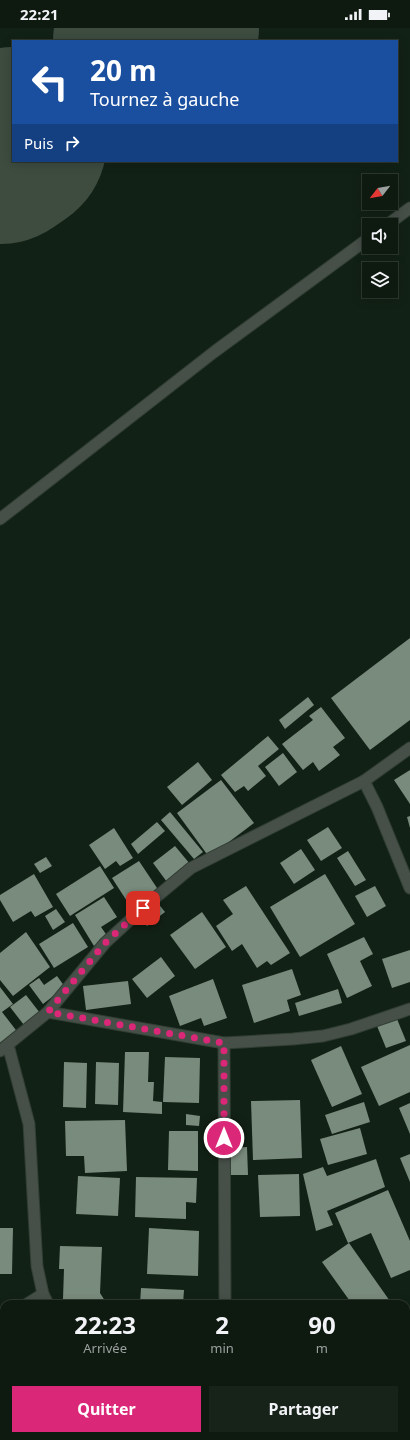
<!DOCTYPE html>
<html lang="fr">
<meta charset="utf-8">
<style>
body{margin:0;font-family:"Noto Sans",sans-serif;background:#172219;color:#f1f3f6;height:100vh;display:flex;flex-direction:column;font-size:15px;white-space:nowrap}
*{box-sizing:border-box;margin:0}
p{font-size:13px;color:#9ba09f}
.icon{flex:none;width:22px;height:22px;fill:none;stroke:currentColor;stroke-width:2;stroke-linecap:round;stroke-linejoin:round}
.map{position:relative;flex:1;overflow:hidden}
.side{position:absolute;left:0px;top:1272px;width:410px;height:140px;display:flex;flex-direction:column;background:#0e1910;border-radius:12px 12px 0 0;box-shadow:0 2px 10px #0003,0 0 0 1px #2e3830}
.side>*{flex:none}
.banner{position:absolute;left:12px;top:12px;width:386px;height:122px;border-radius:0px;box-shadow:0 2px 10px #0003,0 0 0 1px #2e3830;background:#1a4fa0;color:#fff;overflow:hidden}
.needle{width:26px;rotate:239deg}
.fabs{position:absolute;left:362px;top:146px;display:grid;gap:8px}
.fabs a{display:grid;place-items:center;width:36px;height:36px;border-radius:0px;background:#0e1910;box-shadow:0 2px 10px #0003,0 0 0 1px #2e3830;font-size:20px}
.pin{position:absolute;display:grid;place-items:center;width:34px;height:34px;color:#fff;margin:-17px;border-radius:8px;box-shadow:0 2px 6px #0006}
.me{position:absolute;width:44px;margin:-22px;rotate:0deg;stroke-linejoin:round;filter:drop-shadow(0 0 3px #0008)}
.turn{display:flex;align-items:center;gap:14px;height:84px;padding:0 12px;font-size:18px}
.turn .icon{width:52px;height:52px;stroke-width:2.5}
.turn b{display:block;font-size:28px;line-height:34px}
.then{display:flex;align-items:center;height:38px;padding:0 12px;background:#0003;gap:8px;font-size:15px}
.eta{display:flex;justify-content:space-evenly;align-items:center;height:68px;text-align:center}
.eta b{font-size:24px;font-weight:700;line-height:28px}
.action{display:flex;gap:8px;margin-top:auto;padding:8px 12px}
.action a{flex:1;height:46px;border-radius:0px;background:#db2777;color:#fff;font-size:16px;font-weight:700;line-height:46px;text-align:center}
.action a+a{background:#172219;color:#f1f3f6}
.status{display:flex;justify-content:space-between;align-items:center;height:28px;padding:0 20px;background:#0e1910;direction:ltr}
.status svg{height:11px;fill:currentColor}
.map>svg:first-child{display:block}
</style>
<div class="status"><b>22:21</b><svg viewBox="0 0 49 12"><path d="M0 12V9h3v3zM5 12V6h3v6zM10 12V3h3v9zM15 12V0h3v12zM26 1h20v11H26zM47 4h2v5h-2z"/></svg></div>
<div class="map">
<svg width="410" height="1412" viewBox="0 0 410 1412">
<rect width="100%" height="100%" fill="#122115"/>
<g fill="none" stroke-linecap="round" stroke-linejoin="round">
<g stroke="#3e4c40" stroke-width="188">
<path d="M147,13L165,0"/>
<path d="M0,122L13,113"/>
</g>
</g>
<g fill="#798b7c">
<path d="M410,610V692L370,722L331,670Z"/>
<path d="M308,669L314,677L285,701L279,692Z"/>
<path d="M321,679L345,710L333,719L340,727L319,743L313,734L303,742L282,716L313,692L309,688Z"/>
<path d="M268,708L279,721L258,738L266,748L248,763L244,758L235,764L221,747Z"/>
<path d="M283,725L297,744L279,758L265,739Z"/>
<path d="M198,734L212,752L182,777L167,759Z"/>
<path d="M410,742V776L394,752Z"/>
<path d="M221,752L254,795L209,829L177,785Z"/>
<path d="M170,784L203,824L194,831L161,792Z"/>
<path d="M410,788V800L407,789Z"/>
<path d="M157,794L165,803L138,826L131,816Z"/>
<path d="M328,799L342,820L321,833L307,812Z"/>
<path d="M114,800L133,830L120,838L116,833L105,841L89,817Z"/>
<path d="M175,818L190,836L167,854L153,835Z"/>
<path d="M301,821L315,842L294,856L280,835Z"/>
<path d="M348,823L366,852L355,858L337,830Z"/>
<path d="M46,829L52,838L40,845L34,836Z"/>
<path d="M139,833L159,863L132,881L112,850Z"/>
<path d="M100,838L114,860L70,888L56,866Z"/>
<path d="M34,846L53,879L35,889L31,883L13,894L0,872V867Z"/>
<path d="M325,846L355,896L300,929L270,879Z"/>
<path d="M246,858L290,925L271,937L267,933L257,940L242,916L232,923L216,898L233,886L223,872Z"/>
<path d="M375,858L386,878L367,889L355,868Z"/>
<path d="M104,869L117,889L101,899L108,909L94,918L75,887Z"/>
<path d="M157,874L165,884L147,898L139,887Z"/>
<path d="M56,881L65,894L53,902L45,888Z"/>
<path d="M202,884L226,919L195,941L170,907Z"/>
<path d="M73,895L88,919L54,940L39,916Z"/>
<path d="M26,904L50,939L13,968L0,952V925Z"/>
<path d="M364,909L373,926L360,933L372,958L347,970L327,926Z"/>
<path d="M410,922V954L392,960L382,931Z"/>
<path d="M161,929L175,948L147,970L132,951Z"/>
<path d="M292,941L301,967L287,972L290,983L254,995L242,957Z"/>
<path d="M57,948L65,959L43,976L29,957L39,950L44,957Z"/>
<path d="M213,951L227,990L204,998L201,990L180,998L169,968Z"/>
<path d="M128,953L131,976L86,982L83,958Z"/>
<path d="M0,959L13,976L2,984L19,1006L3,1018L0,1014Z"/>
<path d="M338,961L342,975L299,988L295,975Z"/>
<path d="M26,967L40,985L24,997L10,979Z"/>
<path d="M397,991L406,1013L386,1020L377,998Z"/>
<path d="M410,1017V1064L379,1078L361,1039Z"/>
<path d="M341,1018L362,1066L332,1079L311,1032Z"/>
<path d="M125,1024H149L148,1054H154L153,1073L162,1074V1086L123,1084Z"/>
<path d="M165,1029L200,1030L199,1075L163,1074Z"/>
<path d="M64,1034L87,1035L86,1080L63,1079Z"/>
<path d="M96,1034L119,1035L118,1077L95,1076Z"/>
<path d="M300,1072L302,1130L253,1132L251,1073Z"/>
<path d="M364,1074L370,1094L332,1106L325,1087Z"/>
<path d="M410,1075V1106L399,1080Z"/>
<path d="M186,1086L200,1088L199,1098L186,1097Z"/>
<path d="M125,1092L127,1143L85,1145L84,1128H66L65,1093Z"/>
<path d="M360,1100L367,1126L328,1137L320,1111Z"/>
<path d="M169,1103H198V1143L168,1142Z"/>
<path d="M247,1119L248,1147H230L229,1120Z"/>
<path d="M410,1126V1154L400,1130Z"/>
<path d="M376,1131L385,1159L327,1183L333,1197L316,1203L303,1146L323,1139L327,1148Z"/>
<path d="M299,1146L300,1188L260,1189L258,1147Z"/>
<path d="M78,1148L120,1150L118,1188L76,1186Z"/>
<path d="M136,1149L197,1150L196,1175L186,1174V1191L135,1189Z"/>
<path d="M388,1162L410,1213V1242L391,1250L371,1205L348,1215L335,1185Z"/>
<path d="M0,1200H13L12,1246H0Z"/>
<path d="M149,1200L199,1203L198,1248L147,1246Z"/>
<path d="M349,1215L392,1276H352L322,1234Z"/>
<path d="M60,1218L102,1219L100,1265L107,1276H66L63,1271L64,1241H59Z"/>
<path d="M141,1260L184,1262L183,1276H140Z"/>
<path d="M4,1314V1375L0,1368V1317Z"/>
<path d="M408,1382L410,1386V1412H377L375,1408H406V1383Z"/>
<path d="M0,1402L4,1408L7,1412H0Z"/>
<path d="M26,1408H57L60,1412H20Z"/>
<path d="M156,1408H167L170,1412H151Z"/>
<path d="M292,1408H295L298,1412H285Z"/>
<path d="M330,1408H351L354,1412H323Z"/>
</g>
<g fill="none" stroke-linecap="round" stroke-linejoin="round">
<defs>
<g id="service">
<path d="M387,197L410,180"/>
<path d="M0,491L214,324L369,210"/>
</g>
<g id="minor">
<path d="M364,753L377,779L410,860"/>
<path d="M48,984L224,1015L293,1011L323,1008L351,1001L410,981"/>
<path d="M224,1015L225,1276"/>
<path d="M8,1017L29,1096L37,1238L43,1266L48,1276"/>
<path d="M0,1023L48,984L105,915L143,880L191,840L364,753L410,720"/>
<path d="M27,1276L43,1266"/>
<path d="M0,1293L4,1291"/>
<path d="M406,1301L410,1298"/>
<path d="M406,1359L410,1363"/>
<path d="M129,1408L131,1412"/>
<path d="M253,1412L258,1408"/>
</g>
</defs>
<use href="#service" stroke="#303e33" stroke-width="13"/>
<use href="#minor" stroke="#303e33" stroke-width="13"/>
<use href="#service" stroke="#474f49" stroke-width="11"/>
<use href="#minor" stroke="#474f49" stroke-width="11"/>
</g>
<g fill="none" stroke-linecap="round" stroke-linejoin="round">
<path stroke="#db2777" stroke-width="7" stroke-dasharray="0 12.6" d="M143,880L105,915L48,984L224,1015V1110"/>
</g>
</svg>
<div class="fabs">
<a><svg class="needle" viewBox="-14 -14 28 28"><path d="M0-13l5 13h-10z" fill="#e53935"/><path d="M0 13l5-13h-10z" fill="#9ba09f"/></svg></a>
<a><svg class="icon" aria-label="sound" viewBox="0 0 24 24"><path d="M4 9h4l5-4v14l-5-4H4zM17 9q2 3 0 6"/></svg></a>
<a><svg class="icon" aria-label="layers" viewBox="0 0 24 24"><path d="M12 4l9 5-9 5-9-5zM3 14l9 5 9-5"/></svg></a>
</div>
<div class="pin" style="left:143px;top:880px;background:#d93025"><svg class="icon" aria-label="arrive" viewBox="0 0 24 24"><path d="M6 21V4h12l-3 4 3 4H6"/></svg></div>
<svg class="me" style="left:224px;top:1110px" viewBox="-20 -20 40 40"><circle r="17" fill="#db2777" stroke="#fff" stroke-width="3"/><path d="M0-11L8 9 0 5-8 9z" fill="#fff"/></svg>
<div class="banner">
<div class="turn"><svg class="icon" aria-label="left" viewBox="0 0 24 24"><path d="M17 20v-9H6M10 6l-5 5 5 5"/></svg><div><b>20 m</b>Tournez à gauche</div></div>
<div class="then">Puis<svg class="icon" aria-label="right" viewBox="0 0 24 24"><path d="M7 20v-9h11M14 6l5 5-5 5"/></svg></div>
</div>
<section class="side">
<div class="eta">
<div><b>22:23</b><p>Arrivée</p></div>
<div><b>2</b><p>min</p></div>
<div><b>90</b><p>m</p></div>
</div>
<div class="action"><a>Quitter</a><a>Partager</a></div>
</section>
</div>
